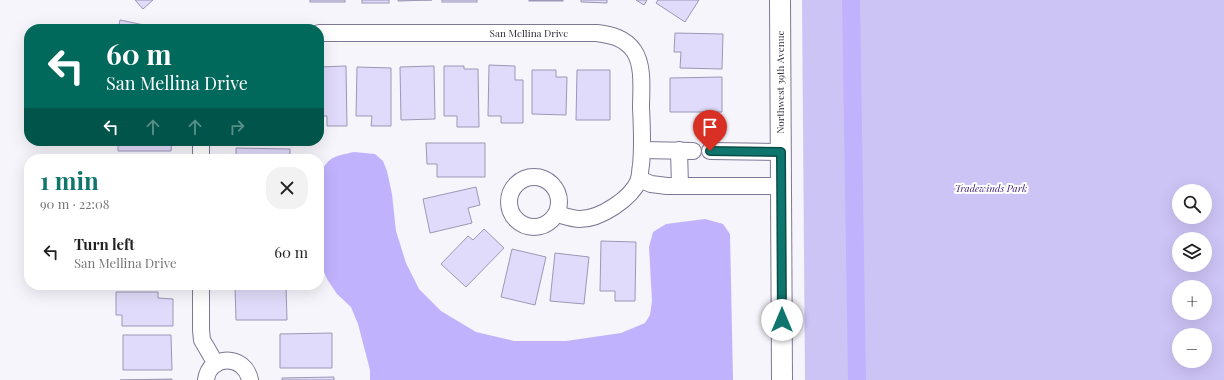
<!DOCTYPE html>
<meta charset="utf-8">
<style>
body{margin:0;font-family:"Playfair Display",serif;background:#f2f2f2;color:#222;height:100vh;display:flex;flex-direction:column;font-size:15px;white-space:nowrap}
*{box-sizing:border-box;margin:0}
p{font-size:13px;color:#767676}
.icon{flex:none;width:22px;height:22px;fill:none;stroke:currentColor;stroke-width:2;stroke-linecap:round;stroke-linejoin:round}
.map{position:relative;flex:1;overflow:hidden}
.panel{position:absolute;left:24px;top:154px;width:300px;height:136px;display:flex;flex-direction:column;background:#fff;border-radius:16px;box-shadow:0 4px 16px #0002}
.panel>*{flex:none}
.banner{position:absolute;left:24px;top:24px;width:300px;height:122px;border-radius:16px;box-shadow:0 4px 16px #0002;background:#00695c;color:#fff;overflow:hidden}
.fabs{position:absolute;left:1172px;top:184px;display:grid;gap:8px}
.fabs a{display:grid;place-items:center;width:40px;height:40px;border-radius:50%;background:#fff;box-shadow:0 4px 16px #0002;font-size:20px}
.pin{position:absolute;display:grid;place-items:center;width:34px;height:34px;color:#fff;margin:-41px -17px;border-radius:50% 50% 50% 0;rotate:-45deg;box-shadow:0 0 4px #0007}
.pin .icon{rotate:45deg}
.me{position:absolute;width:44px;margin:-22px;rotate:0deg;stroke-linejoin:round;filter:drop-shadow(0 0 3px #0008)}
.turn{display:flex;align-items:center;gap:14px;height:84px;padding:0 16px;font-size:18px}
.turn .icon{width:52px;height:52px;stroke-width:2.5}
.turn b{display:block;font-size:28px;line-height:34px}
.lanes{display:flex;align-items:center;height:38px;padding:0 16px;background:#0003;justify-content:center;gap:20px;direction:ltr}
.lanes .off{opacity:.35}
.round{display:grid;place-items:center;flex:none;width:42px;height:42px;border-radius:16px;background:#f2f2f2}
.head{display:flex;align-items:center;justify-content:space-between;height:68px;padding:0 16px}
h1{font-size:24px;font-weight:700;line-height:30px;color:#0f766e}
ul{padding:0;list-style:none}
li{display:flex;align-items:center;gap:12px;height:60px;padding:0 16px}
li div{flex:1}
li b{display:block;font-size:15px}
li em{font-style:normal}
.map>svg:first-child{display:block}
</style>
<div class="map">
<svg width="1224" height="380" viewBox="0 0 1224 380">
<rect width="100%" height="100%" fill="#f6f5fc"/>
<path fill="#cdc4f6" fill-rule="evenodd" d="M802,0H1224V380H805ZM1179,191H1205V217H1179ZM1179,239H1205V265H1179ZM1179,287H1205V313H1179ZM1179,335H1205V361H1179Z"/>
<path fill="#c1b2fd" d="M354,152L375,154L383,161L387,171L392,194L396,231L406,263L419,289L441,311L476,332L514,341H566L621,333L645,323L650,315L652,301L649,247L653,232L666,224L705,219L723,224L730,234L733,380H370V370L358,324L351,307L337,294L327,279L321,265L319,177C328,156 333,157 354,152Z"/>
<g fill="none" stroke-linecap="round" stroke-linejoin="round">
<path stroke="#c1b2fd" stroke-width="18" d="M851,0L857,380"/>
</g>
<g fill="#e0dbfa" stroke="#9c97b5">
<path d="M135,0H153L143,9Z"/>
<rect x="310" y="0" width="35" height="2"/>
<rect x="362" y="0" width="27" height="3"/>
<path d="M398,0H432L398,1Z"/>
<rect x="442" y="0" width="35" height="2"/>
<rect x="529" y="0" width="34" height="1"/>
<path d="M581,0H607V3L581,2Z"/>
<path d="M636,0H647L644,5Z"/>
<path d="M658,0H699L685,22L656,3Z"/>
<path d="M120,20L163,29H118Z"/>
<path d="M675,33L723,34L722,69L680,68L681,52H674Z"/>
<path d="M489,65L515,66V80H523V123H501V116H488Z"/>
<path d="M346,66L347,126H327V116H319V67Z"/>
<path d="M434,66L435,119L401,120L400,67Z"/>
<path d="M444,66H464V69H478L479,127H457V116H444Z"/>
<path d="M357,67L391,68V126H371L372,116H356Z"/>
<path d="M532,70H556V77H567L566,115L532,114Z"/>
<path d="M577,70H610V120H576Z"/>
<path d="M722,77V112H670V78Z"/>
<path d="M118,141H172L171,151H118Z"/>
<path d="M426,143H485V177H437V164H427Z"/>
<path d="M236,148L290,149V159H236Z"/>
<path d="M476,187L480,205L468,208L472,223L430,233L423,199Z"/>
<path d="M484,229L504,248L466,287L441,264L468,236L473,240Z"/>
<path d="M601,241L636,242L635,301H615V291H600Z"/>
<path d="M512,249L546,257L535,305L501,297Z"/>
<path d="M555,253L589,257L584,304L550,301Z"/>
<path d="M235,286H286L287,320H236Z"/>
<path d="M116,292H158V298L173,299V326H122V315H116Z"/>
<path d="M332,333V368H280V334Z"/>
<path d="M123,335H171L172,370H123Z"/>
<path d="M334,377V380H282V378Z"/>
<path d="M172,379V380H120Z"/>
</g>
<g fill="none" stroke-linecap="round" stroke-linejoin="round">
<defs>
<g id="minor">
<path d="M319,33H597C612,35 625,38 634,51C644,66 641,90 641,108C642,127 643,146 641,165C640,170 640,176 639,180C631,199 600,219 580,219C572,219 564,216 557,214"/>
<path d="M642,150L693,151"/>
<path d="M679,150L680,186"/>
<path d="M710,151L781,152"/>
<path d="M201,159V141"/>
<circle cx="534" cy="202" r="25"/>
<path d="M639,179L651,184L667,186H781"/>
<path d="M201,285V330L202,340L216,364"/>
<path d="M206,380C209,354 245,354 250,380"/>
</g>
<path id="tertiary" d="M780,0L782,380"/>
</defs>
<use href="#minor" stroke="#7d7895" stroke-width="18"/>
<use href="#tertiary" stroke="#7d7895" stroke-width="22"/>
<use href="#minor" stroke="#fff" stroke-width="16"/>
<use href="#tertiary" stroke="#fff" stroke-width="20"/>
</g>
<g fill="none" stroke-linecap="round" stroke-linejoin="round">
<defs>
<path id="route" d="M710,151L781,152L782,320"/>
</defs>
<use href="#route" stroke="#0a4d48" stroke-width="10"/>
<use href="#route" stroke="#0f766e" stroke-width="7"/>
</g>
<g text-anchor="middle" stroke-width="4" stroke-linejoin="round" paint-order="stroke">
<g font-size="10" fill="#2f2d39" stroke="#fff">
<text x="529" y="37">San Mellina Drive</text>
<text transform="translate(780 82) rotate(-90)" y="4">Northwest 39th Avenue</text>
</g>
<g font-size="10" font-style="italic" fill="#41257a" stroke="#fff">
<text x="991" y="192">Tradewinds Park</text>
</g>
</g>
</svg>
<div class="fabs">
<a><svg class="icon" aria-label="search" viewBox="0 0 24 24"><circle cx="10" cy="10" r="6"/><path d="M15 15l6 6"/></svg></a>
<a><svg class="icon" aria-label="layers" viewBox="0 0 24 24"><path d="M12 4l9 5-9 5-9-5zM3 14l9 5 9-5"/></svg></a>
<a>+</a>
<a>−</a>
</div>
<div class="pin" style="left:710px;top:151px;background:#d93025"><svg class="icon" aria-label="arrive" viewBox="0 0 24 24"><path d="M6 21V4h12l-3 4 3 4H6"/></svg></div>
<svg class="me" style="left:782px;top:320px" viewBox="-20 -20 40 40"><circle r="19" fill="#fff"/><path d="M0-13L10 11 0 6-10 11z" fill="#0f766e"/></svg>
<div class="banner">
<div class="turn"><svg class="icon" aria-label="left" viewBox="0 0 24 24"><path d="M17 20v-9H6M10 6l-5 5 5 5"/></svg><div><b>60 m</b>San Mellina Drive</div></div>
<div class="lanes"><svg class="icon" aria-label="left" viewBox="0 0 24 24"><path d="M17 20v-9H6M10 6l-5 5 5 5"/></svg><svg class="icon off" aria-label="ahead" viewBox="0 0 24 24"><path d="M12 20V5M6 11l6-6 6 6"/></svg><svg class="icon off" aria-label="ahead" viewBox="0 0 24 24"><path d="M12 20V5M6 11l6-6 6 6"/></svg><svg class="icon off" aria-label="right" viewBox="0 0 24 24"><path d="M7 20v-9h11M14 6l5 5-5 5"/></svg></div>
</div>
<section class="panel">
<div class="head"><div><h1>1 min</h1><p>90 m · 22:08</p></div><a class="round"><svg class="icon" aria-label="close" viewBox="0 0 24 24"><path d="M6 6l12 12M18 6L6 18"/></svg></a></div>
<ul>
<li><svg class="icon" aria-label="left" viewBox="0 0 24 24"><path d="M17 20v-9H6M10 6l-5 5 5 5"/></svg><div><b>Turn left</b><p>San Mellina Drive</p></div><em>60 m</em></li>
</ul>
</section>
</div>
